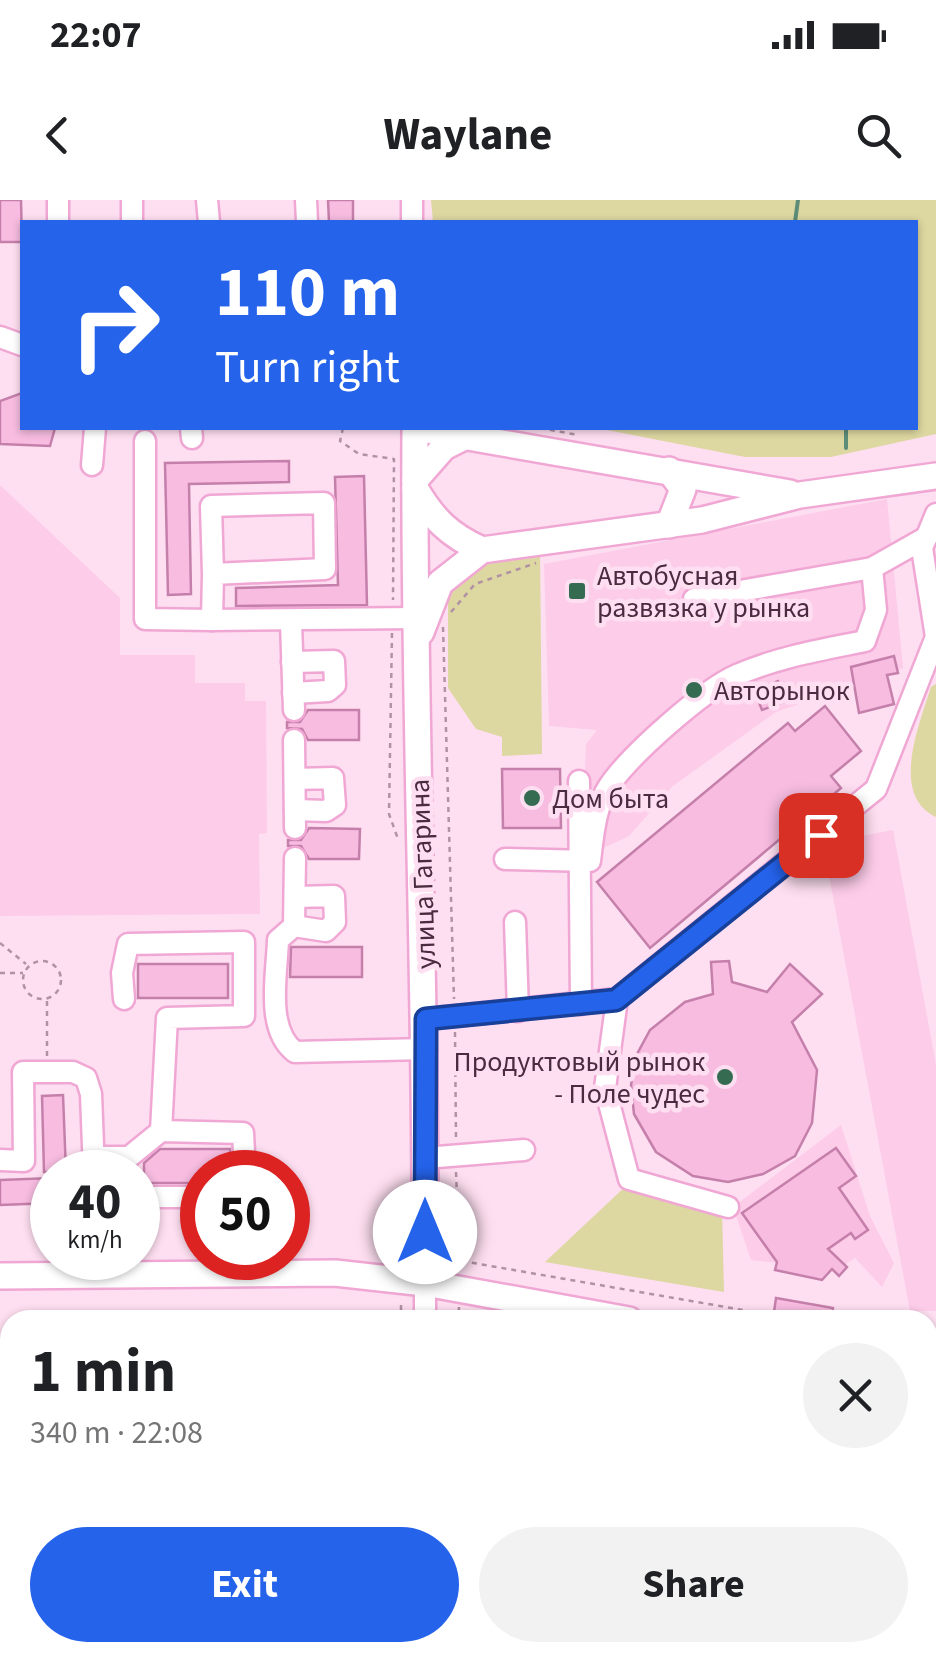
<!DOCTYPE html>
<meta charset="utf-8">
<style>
body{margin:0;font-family:"Source Sans 3",sans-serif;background:#f2f2f2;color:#202124;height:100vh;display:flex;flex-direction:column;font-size:38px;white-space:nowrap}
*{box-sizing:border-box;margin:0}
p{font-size:32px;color:#757577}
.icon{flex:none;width:55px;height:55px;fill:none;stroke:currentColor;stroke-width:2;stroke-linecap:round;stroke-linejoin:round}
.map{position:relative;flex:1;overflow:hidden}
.side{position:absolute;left:0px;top:1110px;width:938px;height:352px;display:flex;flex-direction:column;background:#fff;border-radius:30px 30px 0 0;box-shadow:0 2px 8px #0004}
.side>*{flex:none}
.hud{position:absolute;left:20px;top:20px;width:898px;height:210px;border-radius:0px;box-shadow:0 2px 8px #0004;background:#2563eb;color:#fff;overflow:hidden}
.speed{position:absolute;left:30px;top:950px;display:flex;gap:20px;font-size:50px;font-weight:700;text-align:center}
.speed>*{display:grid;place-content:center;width:130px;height:130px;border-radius:50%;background:#fff;box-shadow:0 2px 8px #0004;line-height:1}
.speed small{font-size:25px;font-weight:400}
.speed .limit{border:15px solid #d22;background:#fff;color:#111}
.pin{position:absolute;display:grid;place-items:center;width:85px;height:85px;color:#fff;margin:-42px;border-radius:20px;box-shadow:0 5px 15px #0006}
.me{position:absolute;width:110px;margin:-55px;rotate:0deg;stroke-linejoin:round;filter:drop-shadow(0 0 8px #0008)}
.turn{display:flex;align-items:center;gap:35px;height:210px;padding:0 30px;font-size:45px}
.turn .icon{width:130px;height:130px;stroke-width:2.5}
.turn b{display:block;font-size:70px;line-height:85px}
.round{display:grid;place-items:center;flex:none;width:105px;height:105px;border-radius:52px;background:#f2f2f2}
.summary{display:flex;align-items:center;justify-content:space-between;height:170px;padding:0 30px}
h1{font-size:60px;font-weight:700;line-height:75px}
.action{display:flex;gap:20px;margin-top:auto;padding:20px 30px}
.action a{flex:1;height:115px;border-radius:60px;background:#2563eb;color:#fff;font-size:40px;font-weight:700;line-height:115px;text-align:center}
.action a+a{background:#f2f2f2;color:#202124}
.status{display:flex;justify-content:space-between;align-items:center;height:70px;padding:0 50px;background:#fff;direction:ltr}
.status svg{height:28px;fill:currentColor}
header{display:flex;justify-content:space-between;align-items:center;height:130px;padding:0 30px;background:#fff;font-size:45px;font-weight:700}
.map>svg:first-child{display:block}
</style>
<div class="status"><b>22:07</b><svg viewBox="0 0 49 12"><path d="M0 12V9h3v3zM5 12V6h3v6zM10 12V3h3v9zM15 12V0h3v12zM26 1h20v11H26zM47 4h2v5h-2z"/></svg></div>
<header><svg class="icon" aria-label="back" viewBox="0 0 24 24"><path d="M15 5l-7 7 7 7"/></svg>Waylane<svg class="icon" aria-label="search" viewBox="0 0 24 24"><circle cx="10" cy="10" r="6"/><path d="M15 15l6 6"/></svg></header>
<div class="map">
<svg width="936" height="1461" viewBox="0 0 936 1461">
<rect width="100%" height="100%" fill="#fedff1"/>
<g fill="#fdcce9">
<path d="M0,285L120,398V455H195V483H245V501H266L267,633L259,634L260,714L0,716Z"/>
<path d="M887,299L903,468L776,512L673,586L629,636L582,658L586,544L597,530L549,526L544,364Z"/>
<path d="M893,630L936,865V1111H910L823,643Z"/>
<path d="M841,925L870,1016L894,1063L882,1087L855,1058L839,1069L751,1060L733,1007Z"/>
</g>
<g fill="#ddd7a1">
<path d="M431,0H936V234L831,257H745L597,228H915V22H433Z"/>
<path d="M540,349L542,554L502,556V537L476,529L448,488V398L466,373L490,360Z"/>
<path d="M936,484V617C889,595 920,523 931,487Z"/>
<path d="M627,985L722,1010L724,1092L545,1062Z"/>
</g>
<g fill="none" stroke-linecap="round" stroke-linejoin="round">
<g stroke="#5d8d78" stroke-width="4">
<path d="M795,22L798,0"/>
<path d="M846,228V248"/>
</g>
</g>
<g fill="#f7bce0" stroke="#c57fab" stroke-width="2.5">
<path d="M0,0H21L22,42H0Z"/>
<path d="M328,0H353V22H329Z"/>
<path d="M22,193V228H55L50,246L0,244V201Z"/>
<path d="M289,261V282L189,284L191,394L168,395L165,263Z"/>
<path d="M364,276L367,405L236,406V388L338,385L335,277Z"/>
<path d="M894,456L898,473L887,475L894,504L859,513L851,467Z"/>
<path d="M778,481L786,501L762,510L754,490Z"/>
<path d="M825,506L861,551L831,576L841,588L650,748L597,682L788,523L795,531Z"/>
<path d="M308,510H359V540H308L302,529L287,528V522H300Z"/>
<path d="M502,569H560L561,628H503Z"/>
<path d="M309,628L360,629L359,659H309L301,646H288V640H301Z"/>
<path d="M291,747H362V777H290Z"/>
<path d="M729,761L732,782L767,792L790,764L822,794L792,822L817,870L812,923L795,956L763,974L728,982L693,976L656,952L634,914L631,885L636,856L650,830L685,802L713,794L711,762Z"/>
<rect x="138" y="764" width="90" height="34"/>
<path d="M63,895L66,972H44L42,896Z"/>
<path d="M836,948L856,976L839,988L868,1030L855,1039L851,1033L828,1049L847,1067L839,1076L832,1069L822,1080L775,1070L777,1062L742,1013Z"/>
<path d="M160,949H230L231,972H202V983H144V963Z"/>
<path d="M52,978V1003L0,1005V980Z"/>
<path d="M776,1098L833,1108L831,1119L774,1112Z"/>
<rect x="0" y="1145" width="10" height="141"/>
</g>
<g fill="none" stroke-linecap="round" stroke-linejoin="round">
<defs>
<g id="minor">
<path d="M58,0V22"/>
<path d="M207,0L209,22"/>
<path d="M306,0L307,22"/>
<path d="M412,0V22"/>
<path d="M132,22V0"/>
<path d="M0,137L22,145"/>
<path d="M191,228L192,238"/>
<path d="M145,241V419L212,420"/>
<path d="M92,265L95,228"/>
<path d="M213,374L211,306L324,303L325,369L213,374L212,420L417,418"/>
<path d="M694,399L872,368"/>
<path d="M291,422L294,510"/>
<path d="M292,462L334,461L335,485L328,491L293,493"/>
<path d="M294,540L295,628"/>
<path d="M295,579L333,578L335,605L326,611L295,610"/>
<path d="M579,581L581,804"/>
<path d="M295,658L294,726L278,740C277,774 265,829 295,852L426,849"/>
<path d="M505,659L590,661C593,637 595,607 609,586C630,555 703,490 737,475C778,457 821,450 865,441L876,410L872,368L927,337"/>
<path d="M515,722L518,811"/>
<path d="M294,726L326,731L335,722L334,696L295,697"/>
<path d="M124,799L122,773L128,744L244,742V816L167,818L161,931"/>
<path d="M617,799L605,888L629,979L728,1007"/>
<path d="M426,819L617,799L876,589L936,437L922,348L936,314"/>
<path d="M94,957H129L161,931L243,933L245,972"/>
<path d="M425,958L524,950"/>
<path d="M0,960L24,961L23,872H73L86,878L91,894L94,972"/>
<path d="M138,997H202"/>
<path d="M425,1083V1120"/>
<path d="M0,1372H10"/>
<path d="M228,1452V1461"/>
<path d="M369,1452L370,1461"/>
<path d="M453,1452L455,1461"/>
<path d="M873,1452L909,1454"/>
<path d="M0,1453L39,1452"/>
<path d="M842,1461L845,1452"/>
</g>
<g id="major">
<path d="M415,228C413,513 427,798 425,1083"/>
<path d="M416,228L790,293"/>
<path d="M415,280L444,247L466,236"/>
<path d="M415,288C433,319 449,335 482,350"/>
<path d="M669,325L683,289L669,270"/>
<path d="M421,432L440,383L482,350L702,320L800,295L936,276"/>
<path d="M0,1076L335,1073L425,1083L629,1120"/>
<path d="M928,1173L936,1174"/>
</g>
</defs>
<use href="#minor" stroke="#f0a7d4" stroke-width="25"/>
<use href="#major" stroke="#f0a7d4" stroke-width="30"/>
<g stroke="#b092a4" stroke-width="2.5" stroke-dasharray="5 5" stroke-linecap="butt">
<path d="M343,228L340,241L359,254L394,259L393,400"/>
<path d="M540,228L578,235"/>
<path d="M451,412L475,384L536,363"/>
<path d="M443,427L454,799"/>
<path d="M392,433L389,614L398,639"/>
<path d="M0,743L26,764"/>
<circle cx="42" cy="780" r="19"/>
<path d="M0,773H23"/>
<path d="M47,801V858"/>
<path d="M455,832L456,939"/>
<path d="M456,972L460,1069"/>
<path d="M462,1061L800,1120"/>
<path d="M402,1064L403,1041L408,1042"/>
<path d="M401,1120V1102"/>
<path d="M458,1120L459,1107"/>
<path d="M928,1141L936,1143"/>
<path d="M928,1202L931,1199"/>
<path d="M928,1242L936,1244"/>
<path d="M928,1262L936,1255"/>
<path d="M928,1359L934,1366"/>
<path d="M422,1452L424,1461"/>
<path d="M494,1452L496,1461"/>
<path d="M754,1452V1461"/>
</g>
<use href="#minor" stroke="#fff" stroke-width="20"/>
<use href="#major" stroke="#fff" stroke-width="25"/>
</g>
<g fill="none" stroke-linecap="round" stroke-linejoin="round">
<defs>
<path id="route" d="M425,1032L426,819L616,800L821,635"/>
</defs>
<use href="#route" stroke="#184099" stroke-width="25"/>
<use href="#route" stroke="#2563eb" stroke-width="18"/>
</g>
<g fill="#346b51" stroke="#fedff1" stroke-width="4">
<rect x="567" y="381" width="20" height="20" rx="5"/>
<circle cx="694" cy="490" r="10"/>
<circle cx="532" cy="598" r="10"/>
<circle cx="725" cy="877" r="10"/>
</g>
<g text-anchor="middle" stroke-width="9" stroke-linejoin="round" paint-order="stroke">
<g font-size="28" fill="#492c3f" stroke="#fedff1" text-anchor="start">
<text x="597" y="385">Автобусная<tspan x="597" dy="32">развязка у рынка</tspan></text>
<text x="714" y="500">Авторынок</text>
<text x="552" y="608">Дом быта</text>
<text x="705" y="871" text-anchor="end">Продуктовый рынок<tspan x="705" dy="32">- Поле чудес</tspan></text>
</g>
<g font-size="28" fill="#492c3f" stroke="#fedff1">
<text transform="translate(422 674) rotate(-92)" y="10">улица Гагарина</text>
</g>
</g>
</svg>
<div class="speed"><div>40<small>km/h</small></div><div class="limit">50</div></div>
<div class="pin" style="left:821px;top:635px;background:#d93025"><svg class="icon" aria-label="arrive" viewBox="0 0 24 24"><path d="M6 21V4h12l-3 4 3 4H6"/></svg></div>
<svg class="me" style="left:425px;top:1032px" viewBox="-20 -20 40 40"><circle r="19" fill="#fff"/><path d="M0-13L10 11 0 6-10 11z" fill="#2563eb"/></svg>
<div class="hud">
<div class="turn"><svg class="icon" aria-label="right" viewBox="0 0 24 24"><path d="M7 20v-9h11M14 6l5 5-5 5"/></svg><div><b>110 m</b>Turn right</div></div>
</div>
<section class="side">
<div class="summary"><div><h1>1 min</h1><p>340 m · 22:08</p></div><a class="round"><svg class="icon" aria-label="close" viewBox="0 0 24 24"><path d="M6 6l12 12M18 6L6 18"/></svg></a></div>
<div class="action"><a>Exit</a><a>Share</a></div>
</section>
</div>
